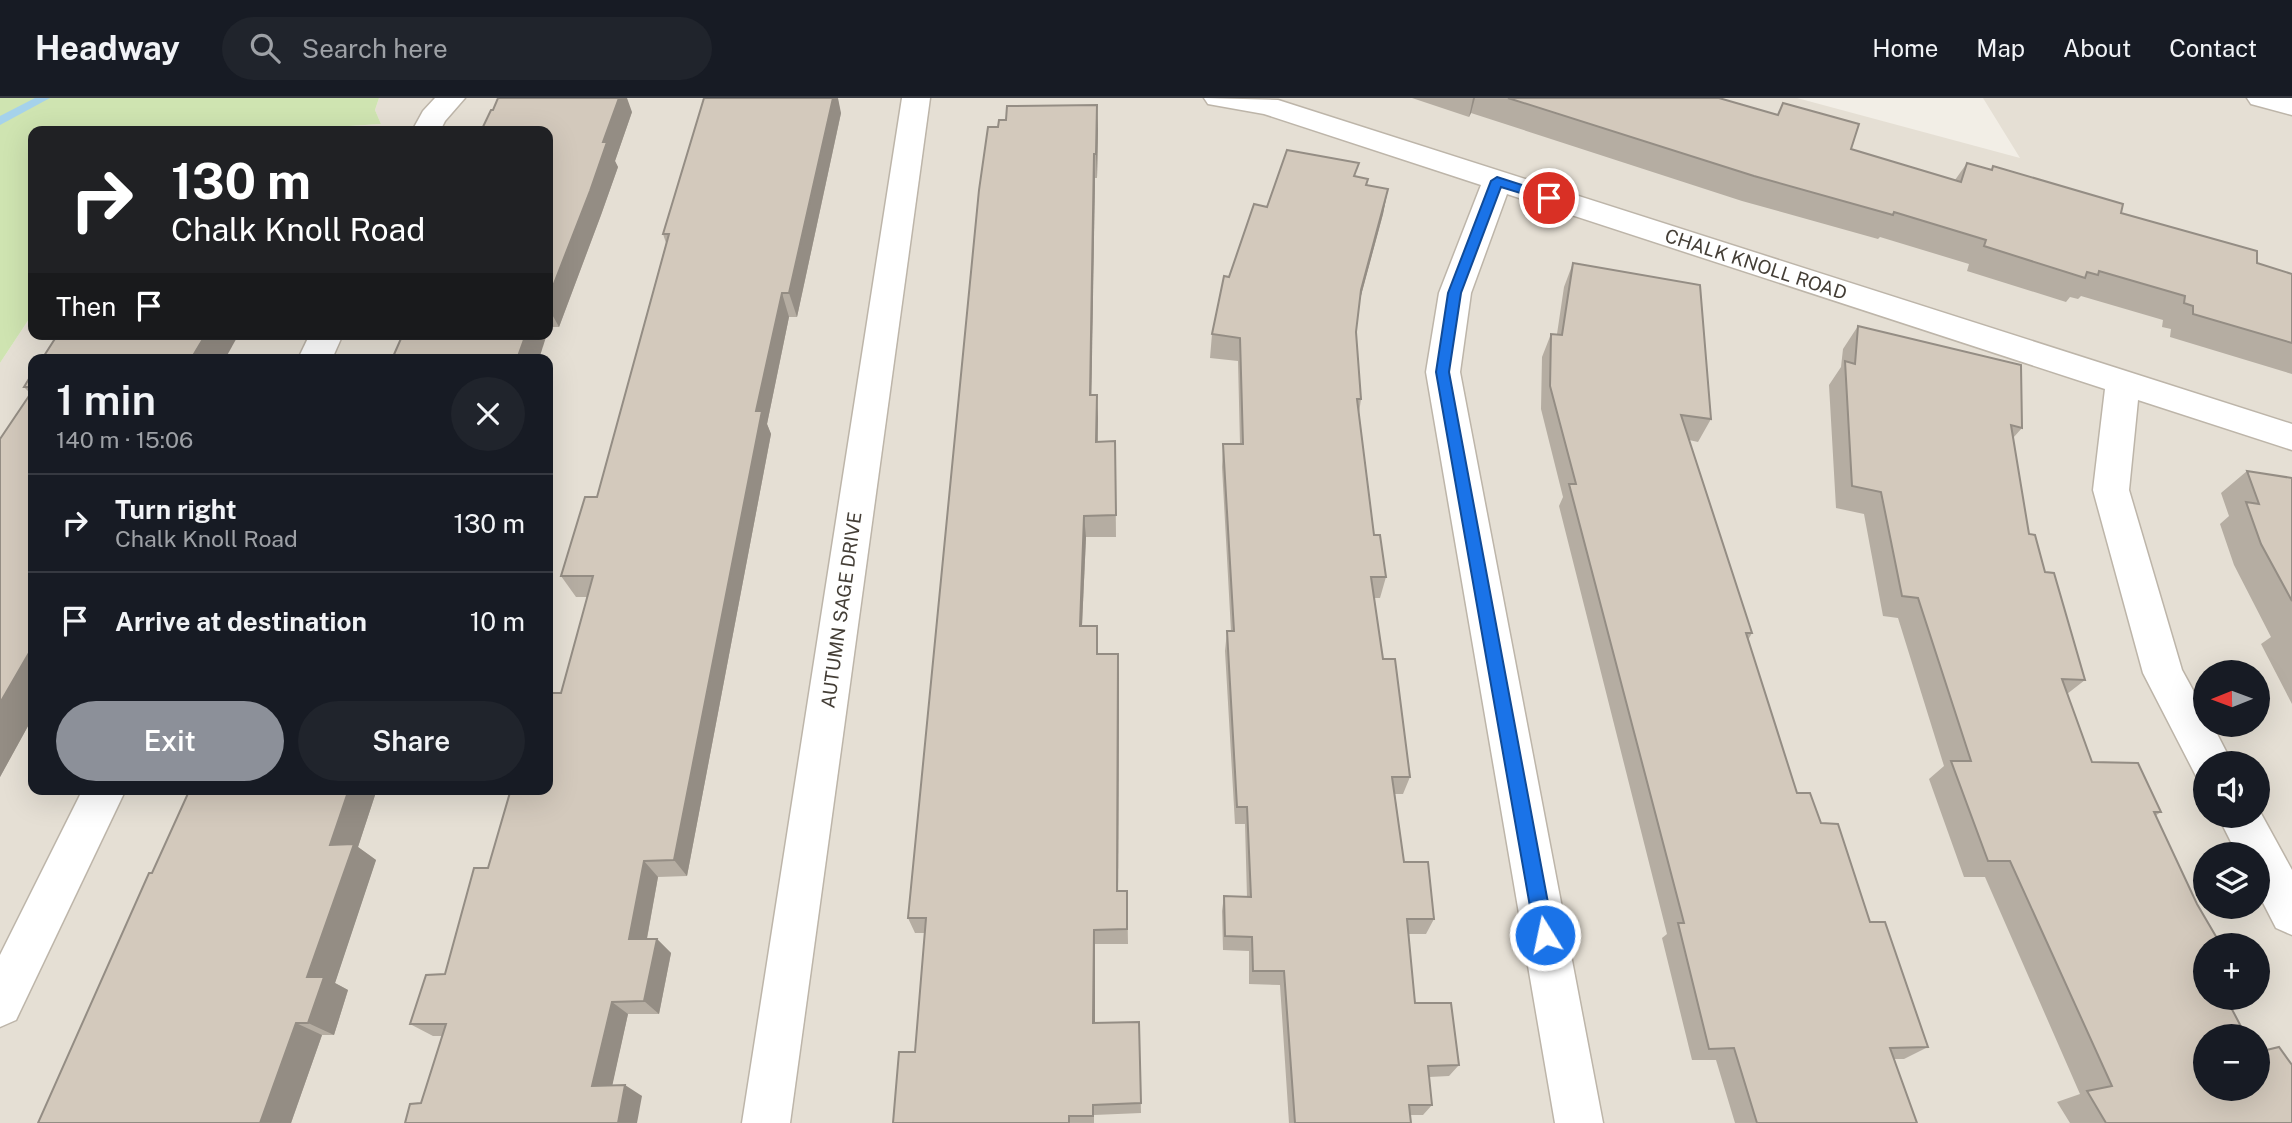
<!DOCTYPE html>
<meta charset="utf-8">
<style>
body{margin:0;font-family:"Public Sans",sans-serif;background:#20242c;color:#f1f3f6;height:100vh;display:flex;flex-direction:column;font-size:26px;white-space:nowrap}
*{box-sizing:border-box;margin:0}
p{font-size:23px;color:#9ea1a6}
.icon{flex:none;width:38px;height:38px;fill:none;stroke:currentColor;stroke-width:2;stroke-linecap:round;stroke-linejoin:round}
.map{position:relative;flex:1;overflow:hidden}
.details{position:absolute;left:28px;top:256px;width:525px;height:441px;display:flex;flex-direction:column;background:#171b24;border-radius:14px;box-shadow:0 7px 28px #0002}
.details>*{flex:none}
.top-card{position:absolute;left:28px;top:28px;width:525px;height:214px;border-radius:14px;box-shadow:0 7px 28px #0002;background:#202124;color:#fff;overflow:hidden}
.needle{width:46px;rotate:269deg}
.buttons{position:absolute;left:2193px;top:562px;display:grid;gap:14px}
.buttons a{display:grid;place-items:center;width:77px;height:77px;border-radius:50%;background:#171b24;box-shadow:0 7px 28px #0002;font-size:35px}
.pin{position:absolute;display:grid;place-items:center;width:60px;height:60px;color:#fff;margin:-30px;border:4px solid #fff;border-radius:50%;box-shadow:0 2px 7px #0007}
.me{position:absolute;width:77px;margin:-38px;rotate:350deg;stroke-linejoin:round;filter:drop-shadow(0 0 5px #0008)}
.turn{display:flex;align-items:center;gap:24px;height:147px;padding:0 28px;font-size:32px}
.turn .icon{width:91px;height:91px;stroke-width:2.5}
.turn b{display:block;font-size:49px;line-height:60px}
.then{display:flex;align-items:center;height:66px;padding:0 28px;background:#0003;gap:14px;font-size:26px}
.round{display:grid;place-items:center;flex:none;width:74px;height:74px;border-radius:37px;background:#20242c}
.overview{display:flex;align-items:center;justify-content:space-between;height:119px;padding:0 28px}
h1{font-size:42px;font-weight:600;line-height:52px}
.button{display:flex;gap:14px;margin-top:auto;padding:14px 28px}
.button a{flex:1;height:80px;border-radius:42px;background:#8c9099;color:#fff;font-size:28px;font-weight:600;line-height:80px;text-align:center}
.button a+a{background:#20242c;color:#f1f3f6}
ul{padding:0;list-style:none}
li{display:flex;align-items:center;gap:21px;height:98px;padding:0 28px;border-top:2px solid #363941}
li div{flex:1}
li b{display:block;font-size:26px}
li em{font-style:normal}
header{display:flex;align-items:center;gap:42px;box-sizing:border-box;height:98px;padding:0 35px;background:#171b24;border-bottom:2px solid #363941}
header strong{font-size:33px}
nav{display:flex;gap:38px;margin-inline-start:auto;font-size:24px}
.search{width:490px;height:63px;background:#20242c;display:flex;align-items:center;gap:18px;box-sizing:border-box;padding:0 24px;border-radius:38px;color:#9ea1a6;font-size:26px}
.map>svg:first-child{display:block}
</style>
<header>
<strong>Headway</strong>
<div class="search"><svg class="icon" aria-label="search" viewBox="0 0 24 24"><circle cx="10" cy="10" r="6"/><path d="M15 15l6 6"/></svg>Search here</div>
<nav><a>Home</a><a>Map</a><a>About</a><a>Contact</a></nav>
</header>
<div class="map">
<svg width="2292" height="1025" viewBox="0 0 2292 1025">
<rect width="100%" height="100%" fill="#f2eee6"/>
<path fill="#e5dfd4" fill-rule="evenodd" d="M379,0H1797L2020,60L1983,0H2292V1025H0V265L33,215V236H548V33H269L381,26L375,12ZM33,261H548V691H33ZM2205,574H2258V626H2205ZM2205,665H2258V718H2205ZM2205,756H2258V808H2205ZM2205,847H2258V900H2205ZM2205,938H2258V990H2205Z"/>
<path fill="#cfe4b1" d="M0,0H379L375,12L381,26L269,33H33V215L0,265Z"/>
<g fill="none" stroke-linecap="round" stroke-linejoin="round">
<path fill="#a5d2eb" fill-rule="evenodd" d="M35,0H50L0,27V18Z"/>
<defs>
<g id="minor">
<path d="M435,0H465L445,23L440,33H412L423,13Z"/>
<path d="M902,0H930L790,1025H742Z"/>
<path d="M1204,0L1278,2L2292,326V352L2138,302L2129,392L2182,572L2205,614V626H2212L2232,665H2205V682L2196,678L2143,575L2093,392L2105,291L1507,96L1471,195L1460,274L1603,1025H1555L1426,274L1439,195L1481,87L1264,16L1208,6Z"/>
<path d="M2247,0H2292V17L2251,6Z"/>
<path d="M310,236H343L332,261H298Z"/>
<path d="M83,691H126L16,922L0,929V857Z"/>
<path d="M2258,710L2292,772V837L2276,830L2258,795V756H2237L2218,718H2258Z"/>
</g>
</defs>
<use href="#minor" stroke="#bdb5a9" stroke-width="3"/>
<use href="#minor" fill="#fff" fill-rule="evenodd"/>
</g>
<g fill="#b5ada2">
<path d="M1412,0H1719L1777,17L1783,5L1851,51L1955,82L1967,65L1991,72L1993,68L2257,165L2292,176V276L2170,239L2171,231L2162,229L2163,222L2081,198L2078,201L2070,199L2066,204L1967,173L1969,166L1880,139L1878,141L1742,103L1471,15L1469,19Z"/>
<path d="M1097,7L1098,32L1097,80H1095L1091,297H1097L1098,344L1115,343L1116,439H1086L1082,528H1097L1098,556L1119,576L1118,793H1127L1128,846H1095V925L1139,924L1141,1015L1094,1017V1025H893L915,954L925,835H915L908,820L998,29L1006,22Z"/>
<path d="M632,14L615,63L618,69L601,117L559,229H550L548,235V33Z"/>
<path d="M841,15L797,219H789L767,326L771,336L687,778L658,779L647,841H657L671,855L659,916H628L612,987L642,998L421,1005L442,938H433L410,926L445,876L488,770L561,595L587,499H576L561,478L597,399L666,145L663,136Z"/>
<path d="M1356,79L1367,88L1388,91L1383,116L1359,205L1356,234L1361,301L1359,315L1374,437L1386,479L1380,500H1374L1383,561L1410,679L1403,696H1395L1404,764L1434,821L1426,836H1408L1415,905L1459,967L1449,978L1429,979L1432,1007L1423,1017H1410L1411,1025H1289L1280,887L1249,886V853L1223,852L1222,813L1224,798L1247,799L1245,726H1235L1225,553L1227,533H1231L1222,369L1223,346H1240L1238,263L1210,260L1212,236L1229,179L1267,109Z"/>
<path d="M1573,165L1711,321L1698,344L1689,342L1752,535L1748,542L1797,695L1821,725L1870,824L1928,949L1904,961H1894L1917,1025H1735L1716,962H1692L1662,840L1667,836L1559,408L1563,399L1541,311L1542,259L1551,236H1557L1564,189Z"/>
<path d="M1858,228L2022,330L2013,340L2029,436L2045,474L2085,582L2067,596L2092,664L2161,714L2155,718L2205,847V900L2292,1025H2070L2057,1004L2080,996L1985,779H1964L1929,681L1944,668L1898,520L1883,518L1864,416L1836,410L1829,287L1841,269L1843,251Z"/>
<path d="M33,274V619L0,679V341L31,296L24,289Z"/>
<path d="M2247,373L2292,380V606L2261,546L2271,539L2234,467L2220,426L2229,418L2221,395Z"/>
<path d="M190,691H377L358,749L376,762L335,885L348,892L334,937H322L291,1025H38Z"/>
</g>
<g fill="#948d84">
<path d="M619,0H627L632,14L615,63L618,69L601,117L559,229L548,209V201Z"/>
<path d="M833,0H838L841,15L797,219L789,195Z"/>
<path d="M1473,0H1475L1471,15L1469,19Z"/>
<path d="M1097,7L1098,32L1097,80L1096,56Z"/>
<path d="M1094,56L1095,80L1091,320L1090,297Z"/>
<path d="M1388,91L1383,116L1356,216L1361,192Z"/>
<path d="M782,195L789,219L767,326L771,336L687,778L674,762L756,313Z"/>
<path d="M206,236H239L225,261H191Z"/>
<path d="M526,236H547L539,261H517Z"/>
<path d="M1097,297L1098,320L1097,366L1096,344Z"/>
<path d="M1084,418L1086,439L1081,548L1080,528Z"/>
<path d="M33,548V619L0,679V605Z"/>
<path d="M1118,556L1119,576L1118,808L1117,793Z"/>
<path d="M349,691H377L358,749L376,762L335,885L348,892L334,937L308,925L307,879L330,747Z"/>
<path d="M644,763L658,779L644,856L629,841Z"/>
<path d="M1094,832L1095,846V937L1093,925Z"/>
<path d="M657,841L671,855L659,916L644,903Z"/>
<path d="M612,904L628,916L610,998L592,988Z"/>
<path d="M296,925L322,937L291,1025H260Z"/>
<path d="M625,987L642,998L637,1025H618Z"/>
</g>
<g fill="#d3c9bc" stroke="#948d84" stroke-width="2">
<path d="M498,0H619L603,44H607L590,93L548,201V33H481L491,12H493Z"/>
<path d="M704,0H833L789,195H782L756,313H762L674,762L644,763L629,841H657L644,903L612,904L592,988L625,987L618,1025H405L410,1006L421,1005L446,926H410L426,877L445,876L474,770H488L511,691H548V595H561L593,478H561L585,399H597L669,136H663Z"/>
<path d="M1508,0H1719L1778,17L1783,5L1859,26L1851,51L1961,84L1967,65L1992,72L1993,68L2123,106L2121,115L2257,153V165L2292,176V245L2193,216V208L2184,205L2185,198L2099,173L2098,177L2087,174L2085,180L1984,148L1986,142L1894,114L1893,117L1754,78Z"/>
<path d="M1097,7L1096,56H1094L1090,297H1097L1096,344L1115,343L1116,417L1084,418L1080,528H1097V556H1118L1117,793H1127V831L1094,832L1093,925L1139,924L1141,1005L1093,1007V1018H1069V1025H893L899,954H915L926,820H908L979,92L988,29H998L999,22H1006L1007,8Z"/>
<path d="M1287,52L1359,65L1354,78L1368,81L1366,87L1388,91L1361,192L1356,234L1361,301H1357L1374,437H1380L1386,479H1371L1383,561H1395L1410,679H1392L1404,764H1428L1434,821H1407L1415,905H1451L1459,967L1428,968L1432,1007H1409L1411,1025H1295L1284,873H1253L1252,839L1225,838L1224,798L1251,799L1247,709H1237L1227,533H1234L1223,346H1243L1240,240L1212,236L1224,178L1229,179L1254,106L1267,109Z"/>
<path d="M1573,165L1700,187L1711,321L1681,317L1752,535H1746L1797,695H1810L1821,725L1838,726L1870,824H1885L1928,949L1890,950L1917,1025H1757L1734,950L1709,951L1678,825H1684L1569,386H1576L1550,288L1551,236L1562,237Z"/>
<path d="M1858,228L2021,267L2022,330L2011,327L2029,436L2035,437L2045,474L2054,475L2085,582L2062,581L2092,664L2138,665L2161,714H2154L2197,806L2221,847H2205V900H2226L2246,938H2205V990H2258V954L2279,949L2292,967V1025H2106L2087,993L2112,988L2010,763H1988L1951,663H1971L1918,500L1902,498L1881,394L1852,388L1845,263L1855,266Z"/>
<path d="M58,236H206L191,261H42Z"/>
<path d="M403,236H526L517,261H392Z"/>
<path d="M33,274V289H24Z"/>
<path d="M33,292V548L0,605V341Z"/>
<path d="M2247,373L2292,380V503L2261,446L2246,404L2259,406Z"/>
<path d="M190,691H349L330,747L354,746L307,879H324L308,925H296L260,1025H38L149,775H152Z"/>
</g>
<path fill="#1a73e8" stroke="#114b97" stroke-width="2" d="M1497,79L1553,97L1555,100L1549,104L1501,89L1461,195L1449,274L1554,837L1551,844L1545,846L1538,844L1535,837L1436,274L1448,195L1491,83Z"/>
<g text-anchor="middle" stroke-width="5" stroke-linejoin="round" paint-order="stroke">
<g font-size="19" fill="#443e36" stroke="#fff">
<text transform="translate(1756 166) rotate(18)" y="7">CHALK KNOLL ROAD</text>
<text transform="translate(841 512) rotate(-82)" y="7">AUTUMN SAGE DRIVE</text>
</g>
</g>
</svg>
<div class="buttons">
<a><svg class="needle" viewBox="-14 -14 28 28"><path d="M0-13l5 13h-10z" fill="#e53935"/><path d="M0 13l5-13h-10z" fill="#9ea1a6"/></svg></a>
<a><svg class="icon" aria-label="sound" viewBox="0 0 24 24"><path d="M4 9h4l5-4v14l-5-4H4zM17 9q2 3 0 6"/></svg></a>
<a><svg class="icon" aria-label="layers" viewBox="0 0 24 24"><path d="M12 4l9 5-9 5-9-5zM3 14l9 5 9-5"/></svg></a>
<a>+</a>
<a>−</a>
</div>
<div class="pin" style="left:1549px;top:100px;background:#d93025"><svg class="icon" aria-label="arrive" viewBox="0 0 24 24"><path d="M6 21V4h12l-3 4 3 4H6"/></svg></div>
<svg class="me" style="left:1545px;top:837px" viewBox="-20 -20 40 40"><circle r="17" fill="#1a73e8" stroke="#fff" stroke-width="3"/><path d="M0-11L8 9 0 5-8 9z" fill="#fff"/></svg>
<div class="top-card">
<div class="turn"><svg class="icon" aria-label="right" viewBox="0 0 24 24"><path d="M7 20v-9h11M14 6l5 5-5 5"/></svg><div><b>130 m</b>Chalk Knoll Road</div></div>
<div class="then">Then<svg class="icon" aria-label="arrive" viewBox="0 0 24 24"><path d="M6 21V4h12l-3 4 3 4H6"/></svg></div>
</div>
<section class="details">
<div class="overview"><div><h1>1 min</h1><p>140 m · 15:06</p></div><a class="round"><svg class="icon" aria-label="close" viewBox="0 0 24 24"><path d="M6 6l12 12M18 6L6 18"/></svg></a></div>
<ul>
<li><svg class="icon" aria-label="right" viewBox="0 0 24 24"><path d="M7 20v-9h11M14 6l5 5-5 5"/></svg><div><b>Turn right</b><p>Chalk Knoll Road</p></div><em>130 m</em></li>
<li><svg class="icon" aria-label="arrive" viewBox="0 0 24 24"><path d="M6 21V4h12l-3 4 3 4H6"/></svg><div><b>Arrive at destination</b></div><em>10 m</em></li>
</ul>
<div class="button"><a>Exit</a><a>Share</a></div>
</section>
</div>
